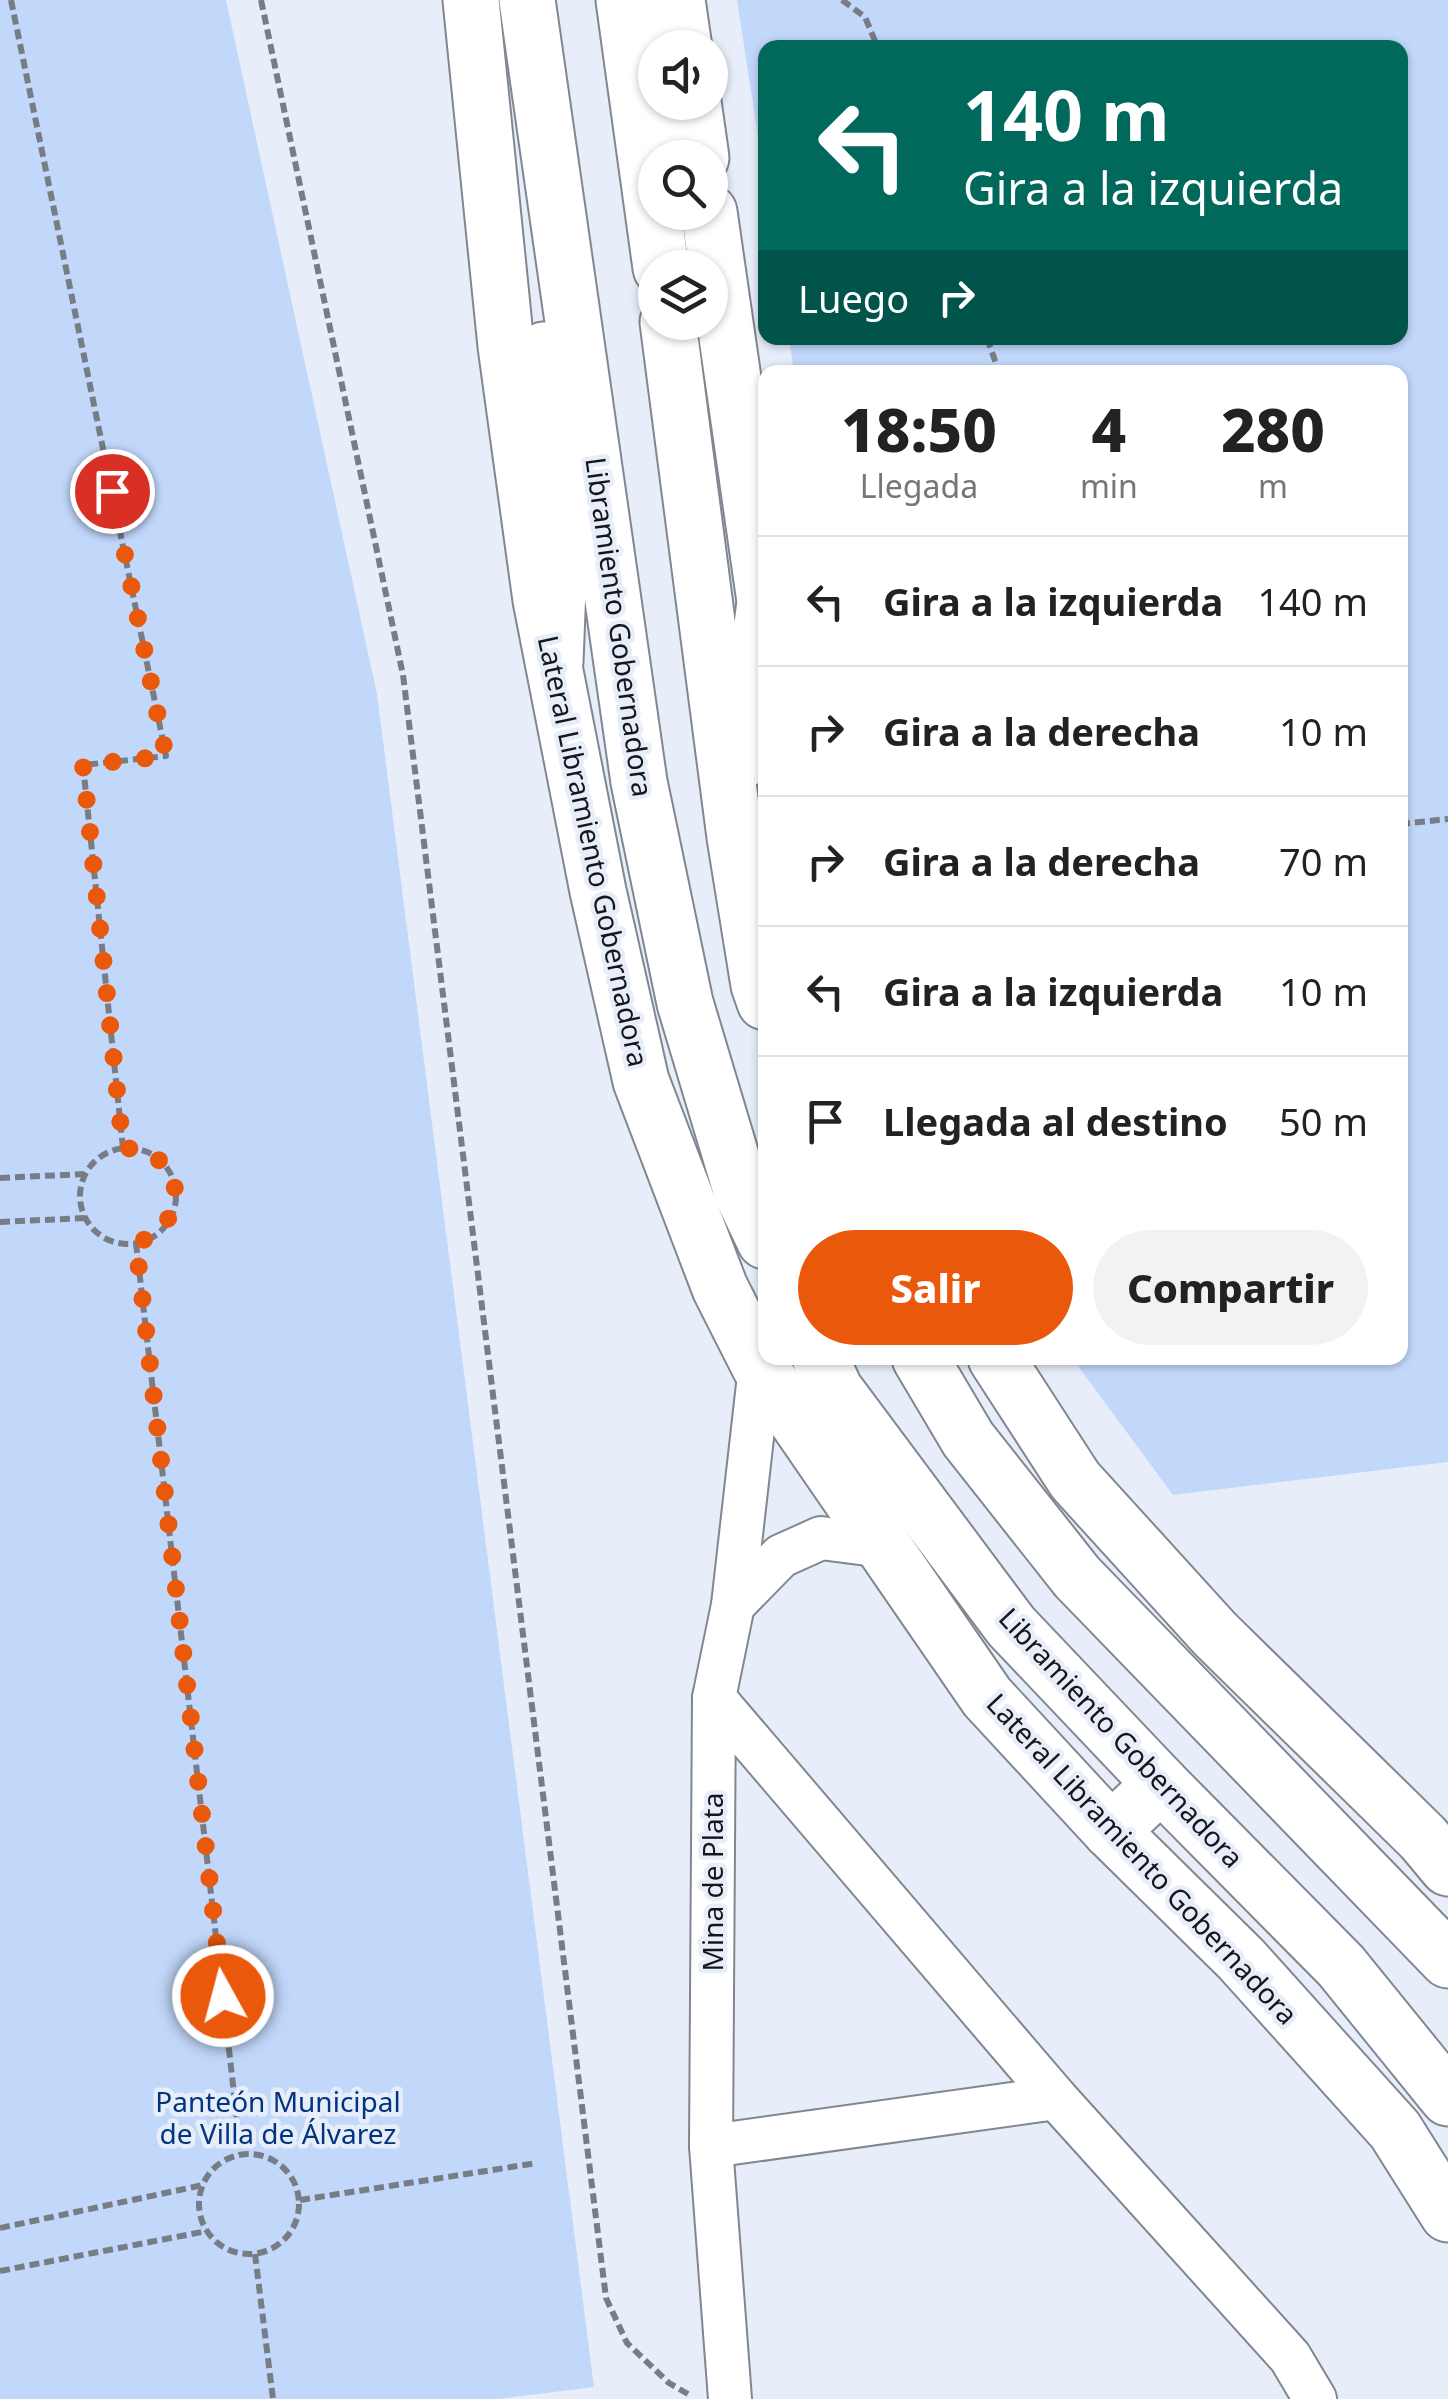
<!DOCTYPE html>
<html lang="es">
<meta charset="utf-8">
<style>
body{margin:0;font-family:"Noto Sans",sans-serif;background:#f2f2f2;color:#222;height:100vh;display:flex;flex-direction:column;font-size:38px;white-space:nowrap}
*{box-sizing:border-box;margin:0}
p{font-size:32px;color:#767676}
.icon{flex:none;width:55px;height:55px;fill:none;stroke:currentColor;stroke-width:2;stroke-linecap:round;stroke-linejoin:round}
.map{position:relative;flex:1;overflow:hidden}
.details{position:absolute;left:758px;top:365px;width:650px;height:1000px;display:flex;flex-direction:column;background:#fff;border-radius:20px;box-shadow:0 2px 8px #0004}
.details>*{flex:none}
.top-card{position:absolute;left:758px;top:40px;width:650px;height:305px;border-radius:20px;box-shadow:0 2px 8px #0004;background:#00695c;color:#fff;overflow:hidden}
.tools{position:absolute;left:638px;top:30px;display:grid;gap:20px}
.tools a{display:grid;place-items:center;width:90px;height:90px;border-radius:50%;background:#fff;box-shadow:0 2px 8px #0004;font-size:50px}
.pin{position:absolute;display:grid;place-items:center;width:85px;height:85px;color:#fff;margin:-42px;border:5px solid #fff;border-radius:50%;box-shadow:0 2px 10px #0007}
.me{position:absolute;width:110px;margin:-55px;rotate:353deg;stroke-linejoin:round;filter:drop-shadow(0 0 8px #0008)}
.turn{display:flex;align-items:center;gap:35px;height:210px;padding:0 40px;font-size:45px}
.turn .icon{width:130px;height:130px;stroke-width:2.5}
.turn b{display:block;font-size:70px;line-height:85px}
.then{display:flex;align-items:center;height:95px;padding:0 40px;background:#0003;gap:20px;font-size:38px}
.eta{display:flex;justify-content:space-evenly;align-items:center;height:170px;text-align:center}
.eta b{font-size:60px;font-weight:800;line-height:70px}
.primary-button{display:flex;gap:20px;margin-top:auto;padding:20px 40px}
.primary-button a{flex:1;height:115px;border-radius:60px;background:#ea580c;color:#fff;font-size:40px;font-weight:800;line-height:115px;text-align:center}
.primary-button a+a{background:#f2f2f2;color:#222}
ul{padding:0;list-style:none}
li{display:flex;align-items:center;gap:30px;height:130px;padding:0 40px;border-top:2px solid #e0e0e0}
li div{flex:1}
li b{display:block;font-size:38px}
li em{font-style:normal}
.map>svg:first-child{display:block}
</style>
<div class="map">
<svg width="1448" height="2399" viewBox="0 0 1448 2399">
<rect width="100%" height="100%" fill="#e7eefa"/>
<g fill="#c2d8fb">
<path d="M0,0H226L377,694L594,2387L499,2399H0Z"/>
<path d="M737,0H1448V1462L1173,1495L1072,1358H1400V372H794L789,338H1400V48H765V182Z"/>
</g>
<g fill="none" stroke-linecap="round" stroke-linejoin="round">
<defs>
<g id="street">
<path d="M733,1605L781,1556L821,1538L883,1546"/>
<path d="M714,1698L1056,2098L1290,2357L1315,2399"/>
<path d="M711,2146L1056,2098"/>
<path d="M730,2399L711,2146L714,1698L733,1605L760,1367"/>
</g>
<g id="secondary">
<path d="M471,0L506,346L541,600L598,891L641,1081L720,1288L760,1367L987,1697L1111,1831L1241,1959L1395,2130L1448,2214"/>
<path d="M677,0L684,48"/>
<path d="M693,102L701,158"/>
<path d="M709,212L765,601"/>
<path d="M996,1358L1075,1480L1215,1634L1423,1838L1448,1868"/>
</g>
<g id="highway">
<path d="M527,0L639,782L685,1003L742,1193L765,1241"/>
<path d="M624,0L661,268"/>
<path d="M668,322L735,837L759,985L765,1002"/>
<path d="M544,350L560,538L555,662"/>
<path d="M745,759L765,602"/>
<path d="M820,1358L835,1390L1011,1626L1161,1784L1341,1966L1448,2098"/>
<path d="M920,1358L968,1439L1077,1577L1448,1960"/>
<path d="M1111,1831L1161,1784"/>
</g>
</defs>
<use href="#street" stroke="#808791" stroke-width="46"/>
<use href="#secondary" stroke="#808791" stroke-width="59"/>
<use href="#highway" stroke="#808791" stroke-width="59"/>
<g stroke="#787d85" stroke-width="6" stroke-dasharray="10 5" stroke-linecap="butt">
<path d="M11,0L166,756L83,765L123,1148"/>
<path d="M261,0L403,675L606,2298L627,2343L669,2383L688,2394"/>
<path d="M842,0L865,17L878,48"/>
<path d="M987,338L999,372"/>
<path d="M1400,824L1448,819"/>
<circle cx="128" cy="1196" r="48"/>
<path d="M0,1178L84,1174"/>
<path d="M0,1222L85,1218"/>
<path d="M136,1243L241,2154"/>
<circle cx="249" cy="2204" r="50"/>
<path d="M300,2200L537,2163"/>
<path d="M0,2228L203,2185"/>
<path d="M255,2254L273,2399"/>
<path d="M0,2271L207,2231"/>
</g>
<use href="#street" stroke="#fff" stroke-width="42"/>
<use href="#secondary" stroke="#fff" stroke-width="55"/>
<use href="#highway" stroke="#fff" stroke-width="55"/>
</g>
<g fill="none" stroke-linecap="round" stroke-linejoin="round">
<path stroke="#ea580c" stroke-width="18" stroke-dasharray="0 32.4" d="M112,491L166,756L83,765L123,1148C186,1150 194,1223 136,1243L223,1996"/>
</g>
<g text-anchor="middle" stroke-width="9" stroke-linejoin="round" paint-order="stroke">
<g font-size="28" fill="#14161a" stroke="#e7eefa">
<text transform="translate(619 627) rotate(82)" y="10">Libramiento Gobernadora</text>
<text transform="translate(593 851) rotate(78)" y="10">Lateral Libramiento Gobernadora</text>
<text transform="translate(1121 1738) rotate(47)" y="10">Libramiento Gobernadora</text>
<text transform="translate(1142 1859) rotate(47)" y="10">Lateral Libramiento Gobernadora</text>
<text transform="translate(713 1882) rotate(-90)" y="10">Mina de Plata</text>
</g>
<g font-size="28" fill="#02347f" stroke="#e7eefa">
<text x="278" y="2112">Panteón Municipal<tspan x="278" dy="32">de Villa de Álvarez</tspan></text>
</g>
</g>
</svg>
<div class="tools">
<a><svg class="icon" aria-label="sound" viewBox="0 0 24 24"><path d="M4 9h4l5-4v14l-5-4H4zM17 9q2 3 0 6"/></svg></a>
<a><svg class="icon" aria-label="search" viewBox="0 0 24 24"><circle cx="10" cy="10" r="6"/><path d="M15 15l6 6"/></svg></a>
<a><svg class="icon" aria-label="layers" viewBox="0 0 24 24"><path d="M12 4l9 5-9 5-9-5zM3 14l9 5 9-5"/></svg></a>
</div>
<div class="pin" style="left:112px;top:491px;background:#d93025"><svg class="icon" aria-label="arrive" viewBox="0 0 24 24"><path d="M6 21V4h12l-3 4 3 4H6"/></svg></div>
<svg class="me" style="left:223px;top:1996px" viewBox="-20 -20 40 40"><circle r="17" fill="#ea580c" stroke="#fff" stroke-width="3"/><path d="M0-11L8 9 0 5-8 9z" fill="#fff"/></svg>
<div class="top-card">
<div class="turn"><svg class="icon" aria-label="left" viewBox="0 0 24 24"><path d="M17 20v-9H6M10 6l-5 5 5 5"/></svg><div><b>140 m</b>Gira a la izquierda</div></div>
<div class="then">Luego<svg class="icon" aria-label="right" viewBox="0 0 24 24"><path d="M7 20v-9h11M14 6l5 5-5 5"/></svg></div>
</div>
<section class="details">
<div class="eta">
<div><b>18:50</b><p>Llegada</p></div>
<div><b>4</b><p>min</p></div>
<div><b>280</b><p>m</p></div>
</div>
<ul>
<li><svg class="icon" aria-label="left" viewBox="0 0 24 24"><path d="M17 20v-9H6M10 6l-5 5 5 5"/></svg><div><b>Gira a la izquierda</b></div><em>140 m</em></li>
<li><svg class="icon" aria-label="right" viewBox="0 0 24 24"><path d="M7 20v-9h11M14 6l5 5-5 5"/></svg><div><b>Gira a la derecha</b></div><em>10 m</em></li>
<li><svg class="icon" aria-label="right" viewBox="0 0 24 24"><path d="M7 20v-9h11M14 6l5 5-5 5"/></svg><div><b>Gira a la derecha</b></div><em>70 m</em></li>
<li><svg class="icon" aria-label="left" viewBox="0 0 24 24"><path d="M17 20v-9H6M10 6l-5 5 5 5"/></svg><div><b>Gira a la izquierda</b></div><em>10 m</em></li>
<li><svg class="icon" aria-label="arrive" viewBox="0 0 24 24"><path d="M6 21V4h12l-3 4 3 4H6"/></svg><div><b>Llegada al destino</b></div><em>50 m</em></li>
</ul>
<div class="primary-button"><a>Salir</a><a>Compartir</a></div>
</section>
</div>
